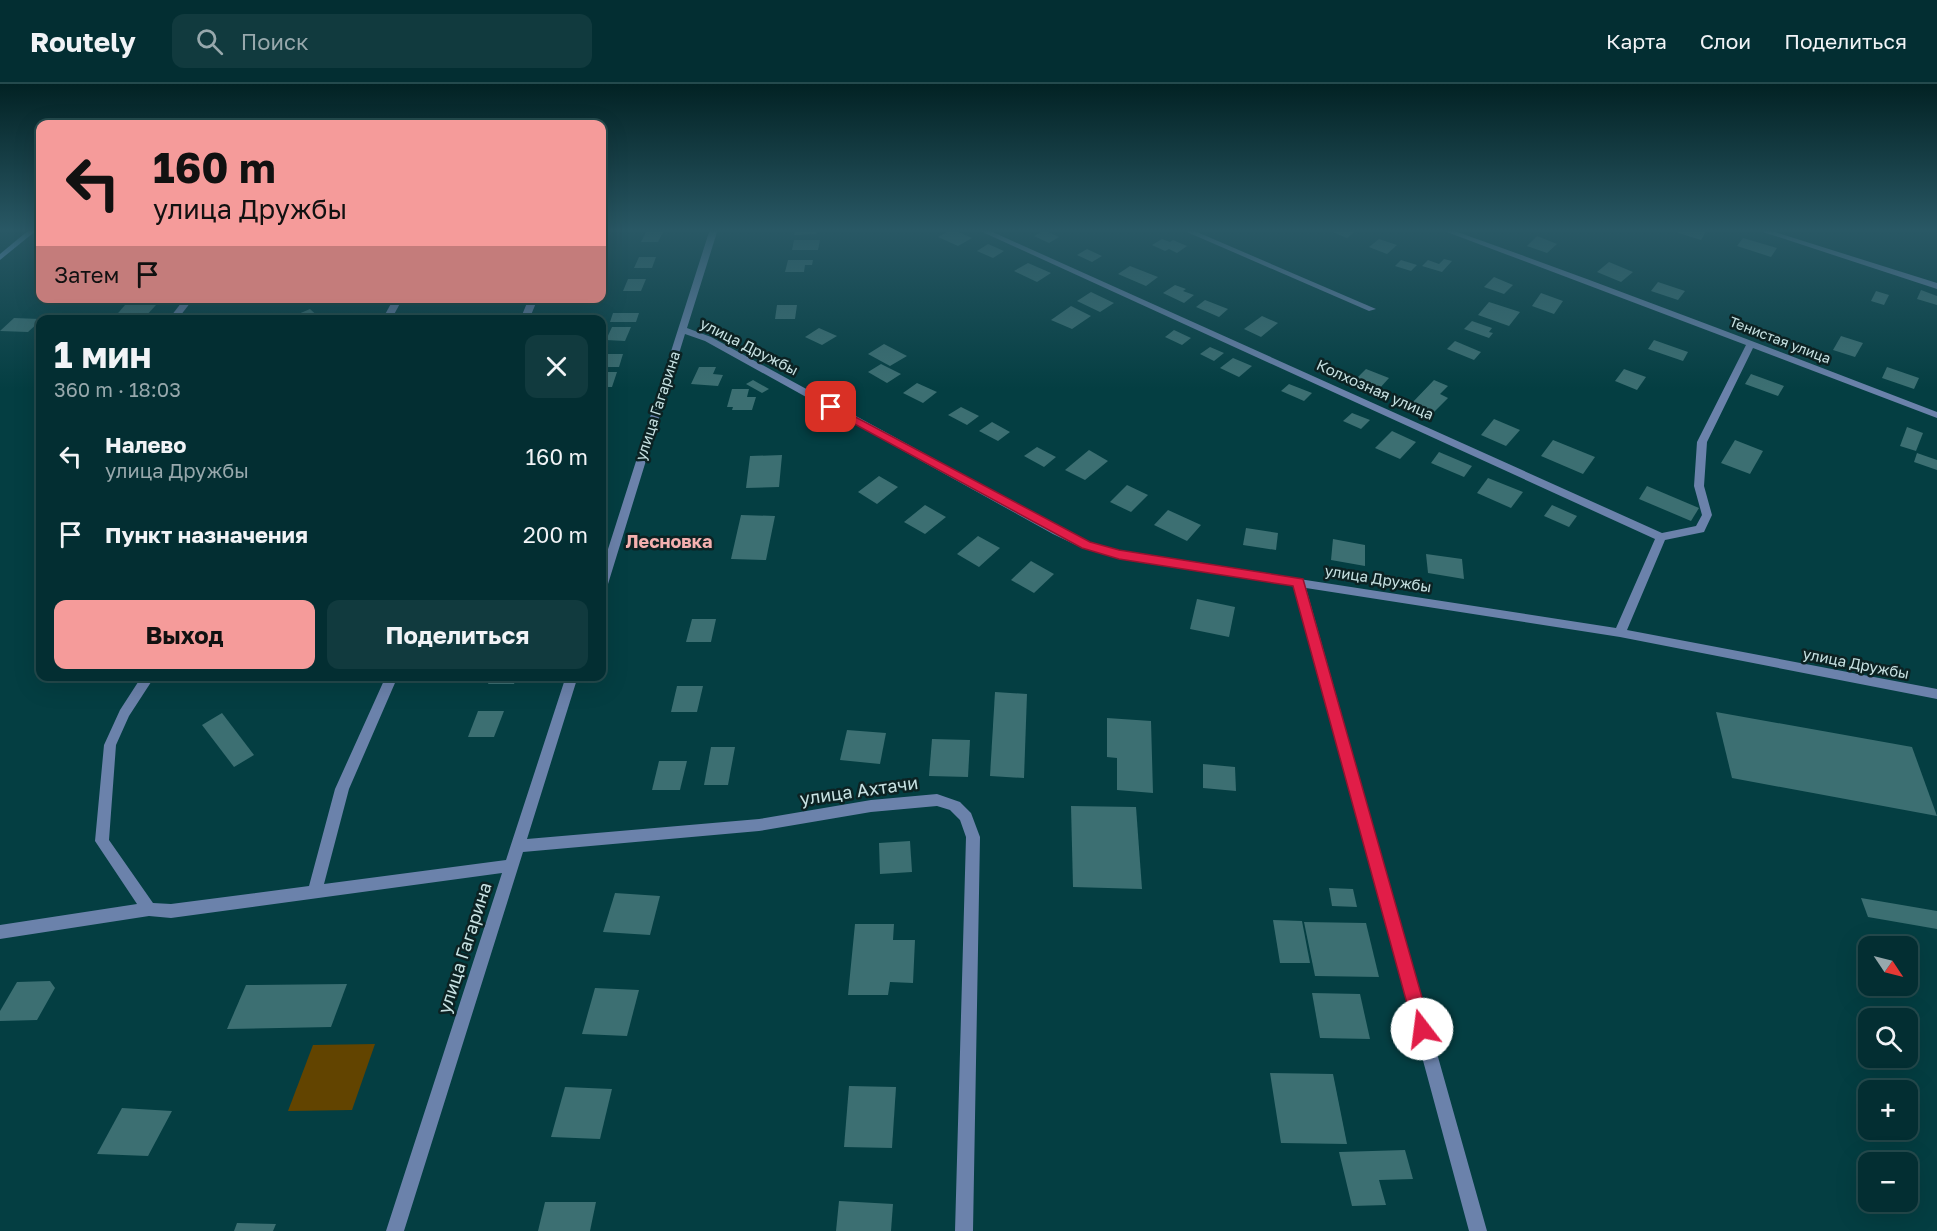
<!DOCTYPE html>
<html lang="ru">
<meta charset="utf-8">
<style>
body{margin:0;font-family:"Golos Text",sans-serif;background:#113a3e;color:#f1f3f6;height:100vh;display:flex;flex-direction:column;font-size:22px;white-space:nowrap}
*{box-sizing:border-box;margin:0}
p{font-size:20px;color:#97a8ac}
.icon{flex:none;width:33px;height:33px;fill:none;stroke:currentColor;stroke-width:2;stroke-linecap:round;stroke-linejoin:round}
.map{position:relative;flex:1;overflow:hidden}
.side{position:absolute;left:36px;top:231px;width:570px;height:366px;display:flex;flex-direction:column;background:#032e32;border-radius:12px;box-shadow:0 6px 24px #0002,0 0 0 2px #244a4d}
.side>*{flex:none}
.banner{position:absolute;left:36px;top:36px;width:570px;height:183px;border-radius:12px;box-shadow:0 6px 24px #0002,0 0 0 2px #244a4d;background:#f59b9a;color:#111;overflow:hidden}
.needle{width:39px;rotate:125deg}
.fabs{position:absolute;left:1858px;top:852px;display:grid;gap:12px}
.fabs a{display:grid;place-items:center;width:60px;height:60px;border-radius:12px;background:#032e32;box-shadow:0 6px 24px #0002,0 0 0 2px #244a4d;font-size:30px}
.pin{position:absolute;display:grid;place-items:center;width:51px;height:51px;color:#fff;margin:-26px;border-radius:12px;box-shadow:0 3px 9px #0006}
.me{position:absolute;width:66px;margin:-33px;rotate:345deg;stroke-linejoin:round;filter:drop-shadow(0 0 4px #0008)}
.turn{display:flex;align-items:center;gap:21px;height:126px;padding:0 18px;font-size:27px}
.turn .icon{width:78px;height:78px;stroke-width:2.5}
.turn b{display:block;font-size:42px;line-height:51px}
.then{display:flex;align-items:center;height:57px;padding:0 18px;background:#0003;gap:12px;font-size:22px}
.round{display:grid;place-items:center;flex:none;width:63px;height:63px;border-radius:12px;background:#113a3e}
.head{display:flex;align-items:center;justify-content:space-between;height:102px;padding:0 18px}
h1{font-size:36px;font-weight:700;line-height:45px}
.primary-button{display:flex;gap:12px;margin-top:auto;padding:12px 18px}
.primary-button a{flex:1;height:69px;border-radius:12px;background:#f59b9a;color:#111;font-size:24px;font-weight:700;line-height:69px;text-align:center}
.primary-button a+a{background:#113a3e;color:#f1f3f6}
ul{padding:0;list-style:none}
li{display:flex;align-items:center;gap:18px;height:78px;padding:0 18px}
li div{flex:1}
li b{display:block;font-size:22px}
li em{font-style:normal}
header{display:flex;align-items:center;gap:36px;box-sizing:border-box;height:84px;padding:0 30px;background:#032e32;border-bottom:2px solid #244a4d}
header strong{font-size:28px}
nav{display:flex;gap:33px;margin-inline-start:auto;font-size:21px}
.search{width:420px;height:54px;background:#113a3e;display:flex;align-items:center;gap:15px;box-sizing:border-box;padding:0 21px;border-radius:12px;color:#97a8ac;font-size:22px}
.map>svg:first-child{display:block}
</style>
<header>
<strong>Routely</strong>
<div class="search"><svg class="icon" aria-label="search" viewBox="0 0 24 24"><circle cx="10" cy="10" r="6"/><path d="M15 15l6 6"/></svg>Поиск</div>
<nav><a>Карта</a><a>Слои</a><a>Поделиться</a></nav>
</header>
<div class="map">
<svg width="1937" height="1147" viewBox="0 0 1937 1147">
<rect width="100%" height="100%" fill="#043e42"/>
<path fill="#624400" d="M375,960L352,1026L288,1027L313,961Z"/>
<g fill="#3c6f72">
<path d="M795,145H817L816,150L794,151Z"/>
<path d="M952,145L972,154L958,162L938,153Z"/>
<path d="M1334,145H1358L1347,154L1330,147Z"/>
<path d="M1670,145H1703L1707,146L1701,156L1669,146Z"/>
<path d="M1044,146L1059,153L1049,159L1034,152Z"/>
<path d="M646,148H663L658,158H641Z"/>
<path d="M1537,152L1557,160L1547,169L1527,162Z"/>
<path d="M1743,154L1777,164L1771,173L1737,162Z"/>
<path d="M1162,155L1170,158L1173,156L1187,162L1177,169L1169,165L1165,167L1152,161Z"/>
<path d="M1379,155L1397,161L1387,170L1369,163Z"/>
<path d="M794,156H820L818,166H792Z"/>
<path d="M988,160L1004,167L993,174L977,167Z"/>
<path d="M1087,165L1102,172L1092,178L1077,171Z"/>
<path d="M639,173H656L652,184H634Z"/>
<path d="M1444,175L1452,177L1442,188L1422,182L1428,176L1439,180Z"/>
<path d="M788,176H813L812,181H805L804,188H785Z"/>
<path d="M1401,176L1417,181L1411,187L1395,182Z"/>
<path d="M1609,178L1633,188L1621,198L1597,188Z"/>
<path d="M1028,179L1051,189L1037,198L1014,187Z"/>
<path d="M1130,182L1158,193L1146,202L1118,190Z"/>
<path d="M1494,193L1513,201L1504,210L1484,203Z"/>
<path d="M628,195H646L641,207H623Z"/>
<path d="M1658,198L1685,207L1678,216L1651,207Z"/>
<path d="M1175,201L1186,205L1183,207L1194,211L1184,219L1163,209Z"/>
<path d="M1921,206L1937,212V221L1917,215Z"/>
<path d="M1876,207L1889,211L1884,221L1871,217Z"/>
<path d="M1091,208L1114,219L1100,228L1077,217Z"/>
<path d="M1541,209L1563,217L1554,230L1532,222Z"/>
<path d="M1205,216L1228,225L1219,233L1196,223Z"/>
<path d="M1489,218L1520,228L1509,242L1478,231Z"/>
<path d="M125,221H156L144,234L113,235Z"/>
<path d="M777,221H797L795,235H775Z"/>
<path d="M1071,222L1091,232L1072,245L1051,236Z"/>
<path d="M310,225L322,236H302L296,231Z"/>
<path d="M613,229H639L636,238H610Z"/>
<path d="M1262,232L1278,239L1261,253L1244,245Z"/>
<path d="M14,234L40,235V237L28,248L0,247Z"/>
<path d="M1472,237L1492,244L1489,248L1493,249L1489,254L1464,245Z"/>
<path d="M612,243H631L625,257L606,256Z"/>
<path d="M819,244L837,252L822,261L805,253Z"/>
<path d="M1174,246L1191,254L1182,261L1165,253Z"/>
<path d="M1841,252L1863,259L1855,273L1833,266Z"/>
<path d="M1654,256L1688,268L1683,277L1648,265Z"/>
<path d="M1455,257L1481,268L1474,276L1447,265Z"/>
<path d="M884,260L907,272L890,282L868,270Z"/>
<path d="M1210,263L1224,269L1214,277L1200,270Z"/>
<path d="M605,270H623L619,283H602Z"/>
<path d="M1233,274L1252,282L1239,293L1220,284Z"/>
<path d="M881,280L901,290L887,299L868,288Z"/>
<path d="M699,283H716L713,290L723,291L718,302L691,300Z"/>
<path d="M1887,283L1919,294L1914,305L1882,294Z"/>
<path d="M1366,285L1389,294L1379,305L1356,295Z"/>
<path d="M1624,285L1646,293L1637,306L1615,297Z"/>
<path d="M602,288H617L612,303H602Z"/>
<path d="M1751,290L1784,302L1778,312L1745,300Z"/>
<path d="M753,296L769,305L762,309L746,300Z"/>
<path d="M1434,296L1448,302L1440,310L1448,314L1433,329L1411,320Z"/>
<path d="M917,299L937,308L923,319L903,309Z"/>
<path d="M1289,300L1312,309L1304,317L1281,307Z"/>
<path d="M732,305H749L747,313H756L752,326H732L733,323H727Z"/>
<path d="M961,323L979,332L967,341L948,331Z"/>
<path d="M1352,329L1370,336L1361,345L1343,337Z"/>
<path d="M1494,335L1520,346L1506,362L1481,351Z"/>
<path d="M992,338L1010,348L998,357L979,347Z"/>
<path d="M1907,343L1923,349L1916,367L1900,362Z"/>
<path d="M1392,347L1416,358L1400,375L1375,364Z"/>
<path d="M1553,356L1595,373L1583,390L1541,372Z"/>
<path d="M1735,356L1763,367L1750,390L1721,379Z"/>
<path d="M1037,363L1056,373L1044,383L1024,372Z"/>
<path d="M1089,366L1108,377L1085,396L1065,386Z"/>
<path d="M1439,368L1472,382L1464,393L1431,379Z"/>
<path d="M1917,369L1937,376V386L1914,378Z"/>
<path d="M782,371L779,403L746,404L750,372Z"/>
<path d="M879,392L898,403L877,420L858,408Z"/>
<path d="M1488,394L1523,408L1511,424L1477,409Z"/>
<path d="M1127,401L1148,411L1131,428L1110,418Z"/>
<path d="M1647,402L1699,424L1691,437L1639,415Z"/>
<path d="M925,421L946,433L925,450L904,438Z"/>
<path d="M1552,421L1577,432L1569,443L1544,432Z"/>
<path d="M1168,426L1201,441L1187,457L1154,441Z"/>
<path d="M741,431L775,432L766,476L731,475Z"/>
<path d="M1246,444L1278,449L1276,466L1243,461Z"/>
<path d="M978,452L1000,464L979,483L957,470Z"/>
<path d="M1333,455L1365,461V482L1331,476Z"/>
<path d="M1426,470L1462,475L1464,495L1428,489Z"/>
<path d="M1031,477L1054,490L1034,509L1011,496Z"/>
<path d="M1197,515L1235,523L1229,553L1190,545Z"/>
<path d="M692,535H716L711,558H686Z"/>
<path d="M491,592H517L514,600H488Z"/>
<path d="M677,602H703L697,628H671Z"/>
<path d="M995,608L1027,610L1024,694L990,692Z"/>
<path d="M478,627H504L494,653H468Z"/>
<path d="M1716,628L1912,663L1937,732L1732,694Z"/>
<path d="M222,629L254,671L234,683L202,641Z"/>
<path d="M1107,634L1151,637L1153,709L1117,706V674L1107,673Z"/>
<path d="M847,646L886,649L880,680L840,676Z"/>
<path d="M932,655L970,656L968,693L929,692Z"/>
<path d="M711,663H735L728,701H704Z"/>
<path d="M659,677H687L680,706H652Z"/>
<path d="M1203,680L1235,683L1236,707L1203,704Z"/>
<path d="M1071,722L1136,723L1142,805L1073,803Z"/>
<path d="M910,757L912,788L880,790L879,759Z"/>
<path d="M1329,804L1353,805L1357,823L1332,822Z"/>
<path d="M615,809L660,812L650,851L603,848Z"/>
<path d="M1861,814L1937,827V845L1868,833Z"/>
<path d="M1273,836L1302,837L1310,879H1280Z"/>
<path d="M1304,838L1366,839L1379,893L1315,892Z"/>
<path d="M855,840H894L893,856H915L913,899L890,898L888,911H848Z"/>
<path d="M50,897L55,904L37,936L0,937V927L17,898Z"/>
<path d="M347,900L331,943L227,945L246,901Z"/>
<path d="M595,904L639,906L627,952L582,950Z"/>
<path d="M1312,909L1360,910L1370,955L1320,954Z"/>
<path d="M1270,989L1333,990L1347,1060L1281,1059Z"/>
<path d="M849,1002L896,1003L892,1064L844,1063Z"/>
<path d="M565,1003L612,1005L600,1055L551,1053Z"/>
<path d="M122,1024L172,1027L148,1072L97,1070Z"/>
<path d="M1405,1066L1413,1095L1379,1096L1386,1121L1352,1122L1339,1068Z"/>
<path d="M839,1117L893,1120L891,1147H836Z"/>
<path d="M545,1118H596L590,1147H538Z"/>
<path d="M237,1139L276,1140L273,1147H234Z"/>
</g>
<g fill="none" stroke-linecap="round" stroke-linejoin="round">
<g fill="#6b82ab" fill-rule="evenodd">
<path d="M710,145H718L687,244L711,253L1061,444L1090,458L1119,467L1616,544L1655,455L976,145H986L1662,449L1696,442L1702,431L1694,402L1697,358L1746,261L1439,145H1449C1613,203 1775,266 1937,328V334L1753,264L1707,358L1704,402L1712,431L1704,448L1665,456L1627,546L1937,605V615L1620,553L1306,504L1487,1147H1469L1295,502L1119,475L1082,464L1053,450L705,257L685,250L608,500L606,503L602,504V484Z"/>
<path d="M1180,145H1190L1376,225L1369,227Z"/>
<path d="M1754,145H1765L1937,199V205Z"/>
<path d="M185,214H194L177,236H168Z"/>
<path d="M394,214H403L391,236H382Z"/>
<path d="M529,214H538L529,236H520Z"/>
<path d="M142,592H155L129,632L116,661L109,756L153,819L171,820L309,802L335,705L386,592H398L349,705L324,800L506,776L566,592H578L527,755L759,735L871,716L937,710L960,718L971,729L980,753L973,1147H955L966,753L960,736L950,726L937,722L871,728L759,747L523,768L404,1147H386L502,789L171,834L149,832L0,855V841L137,820L95,757L104,661L120,626Z"/>
</g>
<path fill="#87aded" fill-rule="evenodd" d="M30,145H38L0,176V170Z"/>
</g>
<linearGradient id="sky" x2="0" y2="1"><stop stop-color="#022224"/><stop offset="0.48" stop-color="#295865"/><stop offset="1" stop-color="#295865" stop-opacity="0"/></linearGradient>
<rect width="1937" height="305" fill="url(#sky)"/>
<path fill="#e11d48" stroke="#92132f" stroke-width="1.5" d="M831,320L1090,458L1119,466L1303,495L1431,945L1429,951L1422,954L1416,951L1414,945L1293,502L1119,475L1082,464L827,325V321Z"/>
<g text-anchor="middle" stroke-width="5" stroke-linejoin="round" paint-order="stroke">
<g font-size="14" fill="#c7e1e2" stroke="#0c2223">
<text transform="translate(1780 256) rotate(21)" y="5">Тенистая улица</text>
</g>
<g font-size="15" fill="#c7e1e2" stroke="#0c2223">
<text transform="translate(749 263) rotate(27)" y="5">улица Дружбы</text>
<text transform="translate(1375 306) rotate(24)" y="5">Колхозная улица</text>
<text transform="translate(658 322) rotate(-72)" y="5">улица Гагарина</text>
<text transform="translate(1378 495) rotate(9)" y="5">улица Дружбы</text>
<text transform="translate(1856 580) rotate(11)" y="5">улица Дружбы</text>
</g>
<g font-size="18" font-weight="bold" fill="#f4b0af" stroke="#0c2223">
<text x="669" y="464">Лесновка</text>
</g>
<g font-size="18" fill="#c7e1e2" stroke="#0c2223">
<text transform="translate(859 707) rotate(-8)" y="6">улица Ахтачи</text>
<text transform="translate(465 864) rotate(-72)" y="6">улица Гагарина</text>
</g>
</g>
</svg>
<div class="fabs">
<a><svg class="needle" viewBox="-14 -14 28 28"><path d="M0-13l5 13h-10z" fill="#e53935"/><path d="M0 13l5-13h-10z" fill="#97a8ac"/></svg></a>
<a><svg class="icon" aria-label="search" viewBox="0 0 24 24"><circle cx="10" cy="10" r="6"/><path d="M15 15l6 6"/></svg></a>
<a>+</a>
<a>−</a>
</div>
<div class="pin" style="left:831px;top:323px;background:#d93025"><svg class="icon" aria-label="arrive" viewBox="0 0 24 24"><path d="M6 21V4h12l-3 4 3 4H6"/></svg></div>
<svg class="me" style="left:1422px;top:945px" viewBox="-20 -20 40 40"><circle r="19" fill="#fff"/><path d="M0-13L10 11 0 6-10 11z" fill="#e11d48"/></svg>
<div class="banner">
<div class="turn"><svg class="icon" aria-label="left" viewBox="0 0 24 24"><path d="M17 20v-9H6M10 6l-5 5 5 5"/></svg><div><b>160 m</b>улица Дружбы</div></div>
<div class="then">Затем<svg class="icon" aria-label="arrive" viewBox="0 0 24 24"><path d="M6 21V4h12l-3 4 3 4H6"/></svg></div>
</div>
<section class="side">
<div class="head"><div><h1>1 мин</h1><p>360 m · 18:03</p></div><a class="round"><svg class="icon" aria-label="close" viewBox="0 0 24 24"><path d="M6 6l12 12M18 6L6 18"/></svg></a></div>
<ul>
<li><svg class="icon" aria-label="left" viewBox="0 0 24 24"><path d="M17 20v-9H6M10 6l-5 5 5 5"/></svg><div><b>Налево</b><p>улица Дружбы</p></div><em>160 m</em></li>
<li><svg class="icon" aria-label="arrive" viewBox="0 0 24 24"><path d="M6 21V4h12l-3 4 3 4H6"/></svg><div><b>Пункт назначения</b></div><em>200 m</em></li>
</ul>
<div class="primary-button"><a>Выход</a><a>Поделиться</a></div>
</section>
</div>
